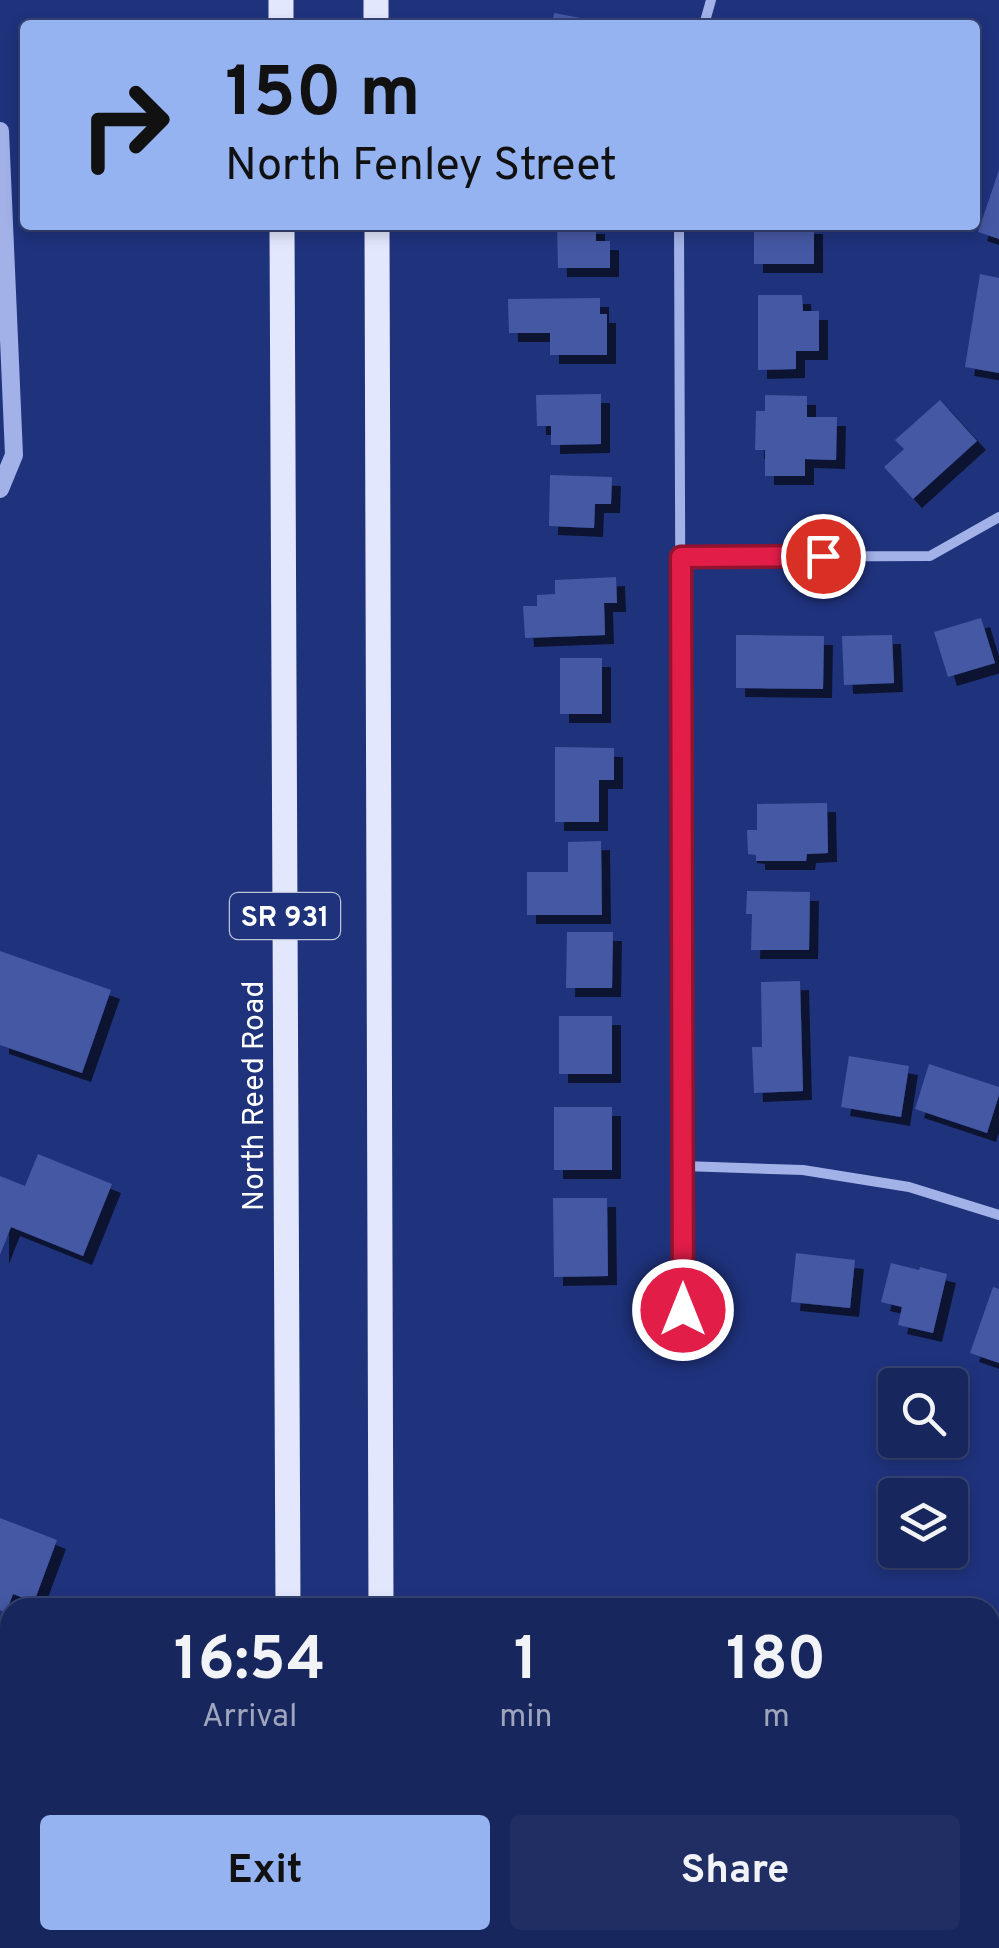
<!DOCTYPE html>
<style>
body{margin:0;font-family:Overpass,sans-serif;background:#202e63;color:#f1f3f6;height:100vh;display:flex;flex-direction:column;font-size:38px;white-space:nowrap}
*{box-sizing:border-box;margin:0}
p{font-size:32px;color:#9ea5bc}
.icon{flex:none;width:55px;height:55px;fill:none;stroke:currentColor;stroke-width:2;stroke-linecap:round;stroke-linejoin:round}
.map{position:relative;flex:1;overflow:hidden}
.drawer{position:absolute;left:0px;top:1598px;width:1000px;height:352px;display:flex;flex-direction:column;background:#17265d;border-radius:30px 30px 0 0;box-shadow:0 5px 15px #0003,0 0 0 2px #364372}
.drawer>*{flex:none}
.top-card{position:absolute;left:20px;top:20px;width:960px;height:210px;border-radius:10px;box-shadow:0 5px 15px #0003,0 0 0 2px #364372;background:#95b2f1;color:#111;overflow:hidden}
.fabs{position:absolute;left:878px;top:1368px;display:grid;gap:20px}
.fabs a{display:grid;place-items:center;width:90px;height:90px;border-radius:10px;background:#17265d;box-shadow:0 5px 15px #0003,0 0 0 2px #364372;font-size:50px}
.pin{position:absolute;display:grid;place-items:center;width:85px;height:85px;color:#fff;margin:-42px;border:5px solid #fff;border-radius:50%;box-shadow:0 2px 10px #0007}
.me{position:absolute;width:110px;margin:-55px;rotate:0deg;stroke-linejoin:round;filter:drop-shadow(0 0 8px #0008)}
.turn{display:flex;align-items:center;gap:35px;height:210px;padding:0 40px;font-size:45px}
.turn .icon{width:130px;height:130px;stroke-width:2.5}
.turn b{display:block;font-size:70px;line-height:85px}
.eta{display:flex;justify-content:space-evenly;align-items:center;height:170px;text-align:center}
.eta b{font-size:60px;font-weight:700;line-height:70px}
.cta{display:flex;gap:20px;margin-top:auto;padding:20px 40px}
.cta a{flex:1;height:115px;border-radius:10px;background:#95b2f1;color:#111;font-size:40px;font-weight:700;line-height:115px;text-align:center}
.cta a+a{background:#202e63;color:#f1f3f6}
.map>svg:first-child{display:block}
</style>
<div class="map">
<svg width="999" height="1948" viewBox="0 0 999 1948">
<defs>
<filter id="shadow"><feDropShadow dx="9" dy="9" stdDeviation="0" flood-color="#0009"/></filter>
</defs>
<rect width="100%" height="100%" fill="#1f327c"/>
<g fill="#4458a4" filter="url(#shadow)">
<path d="M554,13L607,23V25H552Z"/>
<path d="M999,170V239L978,232Z"/>
<path d="M557,225H596V241H610V268H558Z"/>
<rect x="754" y="225" width="60" height="39"/>
<path d="M980,274L999,278V373L965,367Z"/>
<path d="M758,295H802L803,311H819V351H796V369L758,370Z"/>
<path d="M600,298V314H607V355H550V333H509L508,299Z"/>
<path d="M601,394V444L551,445V426H537L536,395Z"/>
<path d="M765,395L807,396V417H837L836,460L805,459V476H765V450H755L756,411H765Z"/>
<path d="M940,400L977,441L913,499L884,467L904,449L895,440Z"/>
<path d="M550,475L612,477L611,504H595L594,528L549,526Z"/>
<path d="M616,577L617,603H604L605,635L525,638L523,606H537V595L555,594V580Z"/>
<path d="M981,618L995,663L948,677L934,632Z"/>
<path d="M736,635L824,636L823,689L736,688Z"/>
<path d="M892,635L894,683L844,685L842,636Z"/>
<rect x="560" y="658" width="42" height="56"/>
<path d="M555,747L614,748V780H599V822H555Z"/>
<path d="M827,803L828,853L807,854L806,861H756V855L748,854L747,830H757V804Z"/>
<path d="M601,841L602,915H527V872H568V842Z"/>
<path d="M747,891L810,892L809,950H751L752,914H746Z"/>
<path d="M567,932H613L612,988H566Z"/>
<path d="M0,951L111,990L82,1073L0,1045Z"/>
<path d="M800,981L803,1091L754,1093L752,1047H762L761,982Z"/>
<rect x="559" y="1016" width="53" height="58"/>
<path d="M849,1056L909,1066L901,1117L841,1107Z"/>
<path d="M929,1064L999,1087V1095L987,1133L915,1109Z"/>
<rect x="554" y="1107" width="58" height="63"/>
<path d="M38,1154L112,1184L83,1256L11,1227L0,1255V1176L25,1186Z"/>
<path d="M553,1198H607L608,1276L554,1277Z"/>
<path d="M796,1253L855,1260L850,1308L791,1302Z"/>
<path d="M891,1263L919,1270L920,1267L947,1274L933,1333L898,1325L902,1307L881,1302Z"/>
<path d="M993,1287L999,1289V1363L970,1353Z"/>
<path d="M0,1518L57,1540L34,1602L13,1594L6,1613L0,1610Z"/>
<path d="M41,1940H101V1948H40Z"/>
</g>
<g fill="none" stroke-linecap="round" stroke-linejoin="round">
<g stroke="#a2b1e7" stroke-width="10">
<path d="M704,25L711,0"/>
<path d="M679,225L683,1310"/>
<path d="M681,557L930,556L999,517"/>
<path d="M683,1166L803,1170L909,1187L999,1215"/>
</g>
<path stroke="#a2b1e7" stroke-width="18" d="M0,131L14,455L0,489"/>
<g stroke="#e3e7fd" stroke-width="25">
<path d="M281,0V25"/>
<path d="M376,0V25"/>
<path d="M282,225L288,1608"/>
<path d="M377,225L381,1608"/>
<path d="M289,1940V1948"/>
<path d="M382,1940V1948"/>
</g>
</g>
<g fill="none" stroke-linecap="round" stroke-linejoin="round">
<defs>
<path id="route" d="M683,1310L681,557L823,556"/>
</defs>
<use href="#route" stroke="#92132f" stroke-width="25"/>
<use href="#route" stroke="#e11d48" stroke-width="18"/>
</g>
<g text-anchor="middle" stroke-width="8" stroke-linejoin="round" paint-order="stroke">
<rect fill="#1f327c" stroke="#bcc2d8" stroke-width="2.5" x="230" y="893" width="110" height="46" rx="8"/>
<g font-size="28" font-weight="bold" fill="#fff">
<text x="285" y="926">SR 931</text>
</g>
<g font-size="30" fill="#fff" stroke="#1f327c">
<text transform="translate(253 1096) rotate(-90)" y="10">North Reed Road</text>
</g>
</g>
</svg>
<div class="fabs">
<a><svg class="icon" aria-label="search" viewBox="0 0 24 24"><circle cx="10" cy="10" r="6"/><path d="M15 15l6 6"/></svg></a>
<a><svg class="icon" aria-label="layers" viewBox="0 0 24 24"><path d="M12 4l9 5-9 5-9-5zM3 14l9 5 9-5"/></svg></a>
</div>
<div class="pin" style="left:823px;top:556px;background:#d93025"><svg class="icon" aria-label="arrive" viewBox="0 0 24 24"><path d="M6 21V4h12l-3 4 3 4H6"/></svg></div>
<svg class="me" style="left:683px;top:1310px" viewBox="-20 -20 40 40"><circle r="17" fill="#e11d48" stroke="#fff" stroke-width="3"/><path d="M0-11L8 9 0 5-8 9z" fill="#fff"/></svg>
<div class="top-card">
<div class="turn"><svg class="icon" aria-label="right" viewBox="0 0 24 24"><path d="M7 20v-9h11M14 6l5 5-5 5"/></svg><div><b>150 m</b>North Fenley Street</div></div>
</div>
<section class="drawer">
<div class="eta">
<div><b>16:54</b><p>Arrival</p></div>
<div><b>1</b><p>min</p></div>
<div><b>180</b><p>m</p></div>
</div>
<div class="cta"><a>Exit</a><a>Share</a></div>
</section>
</div>
